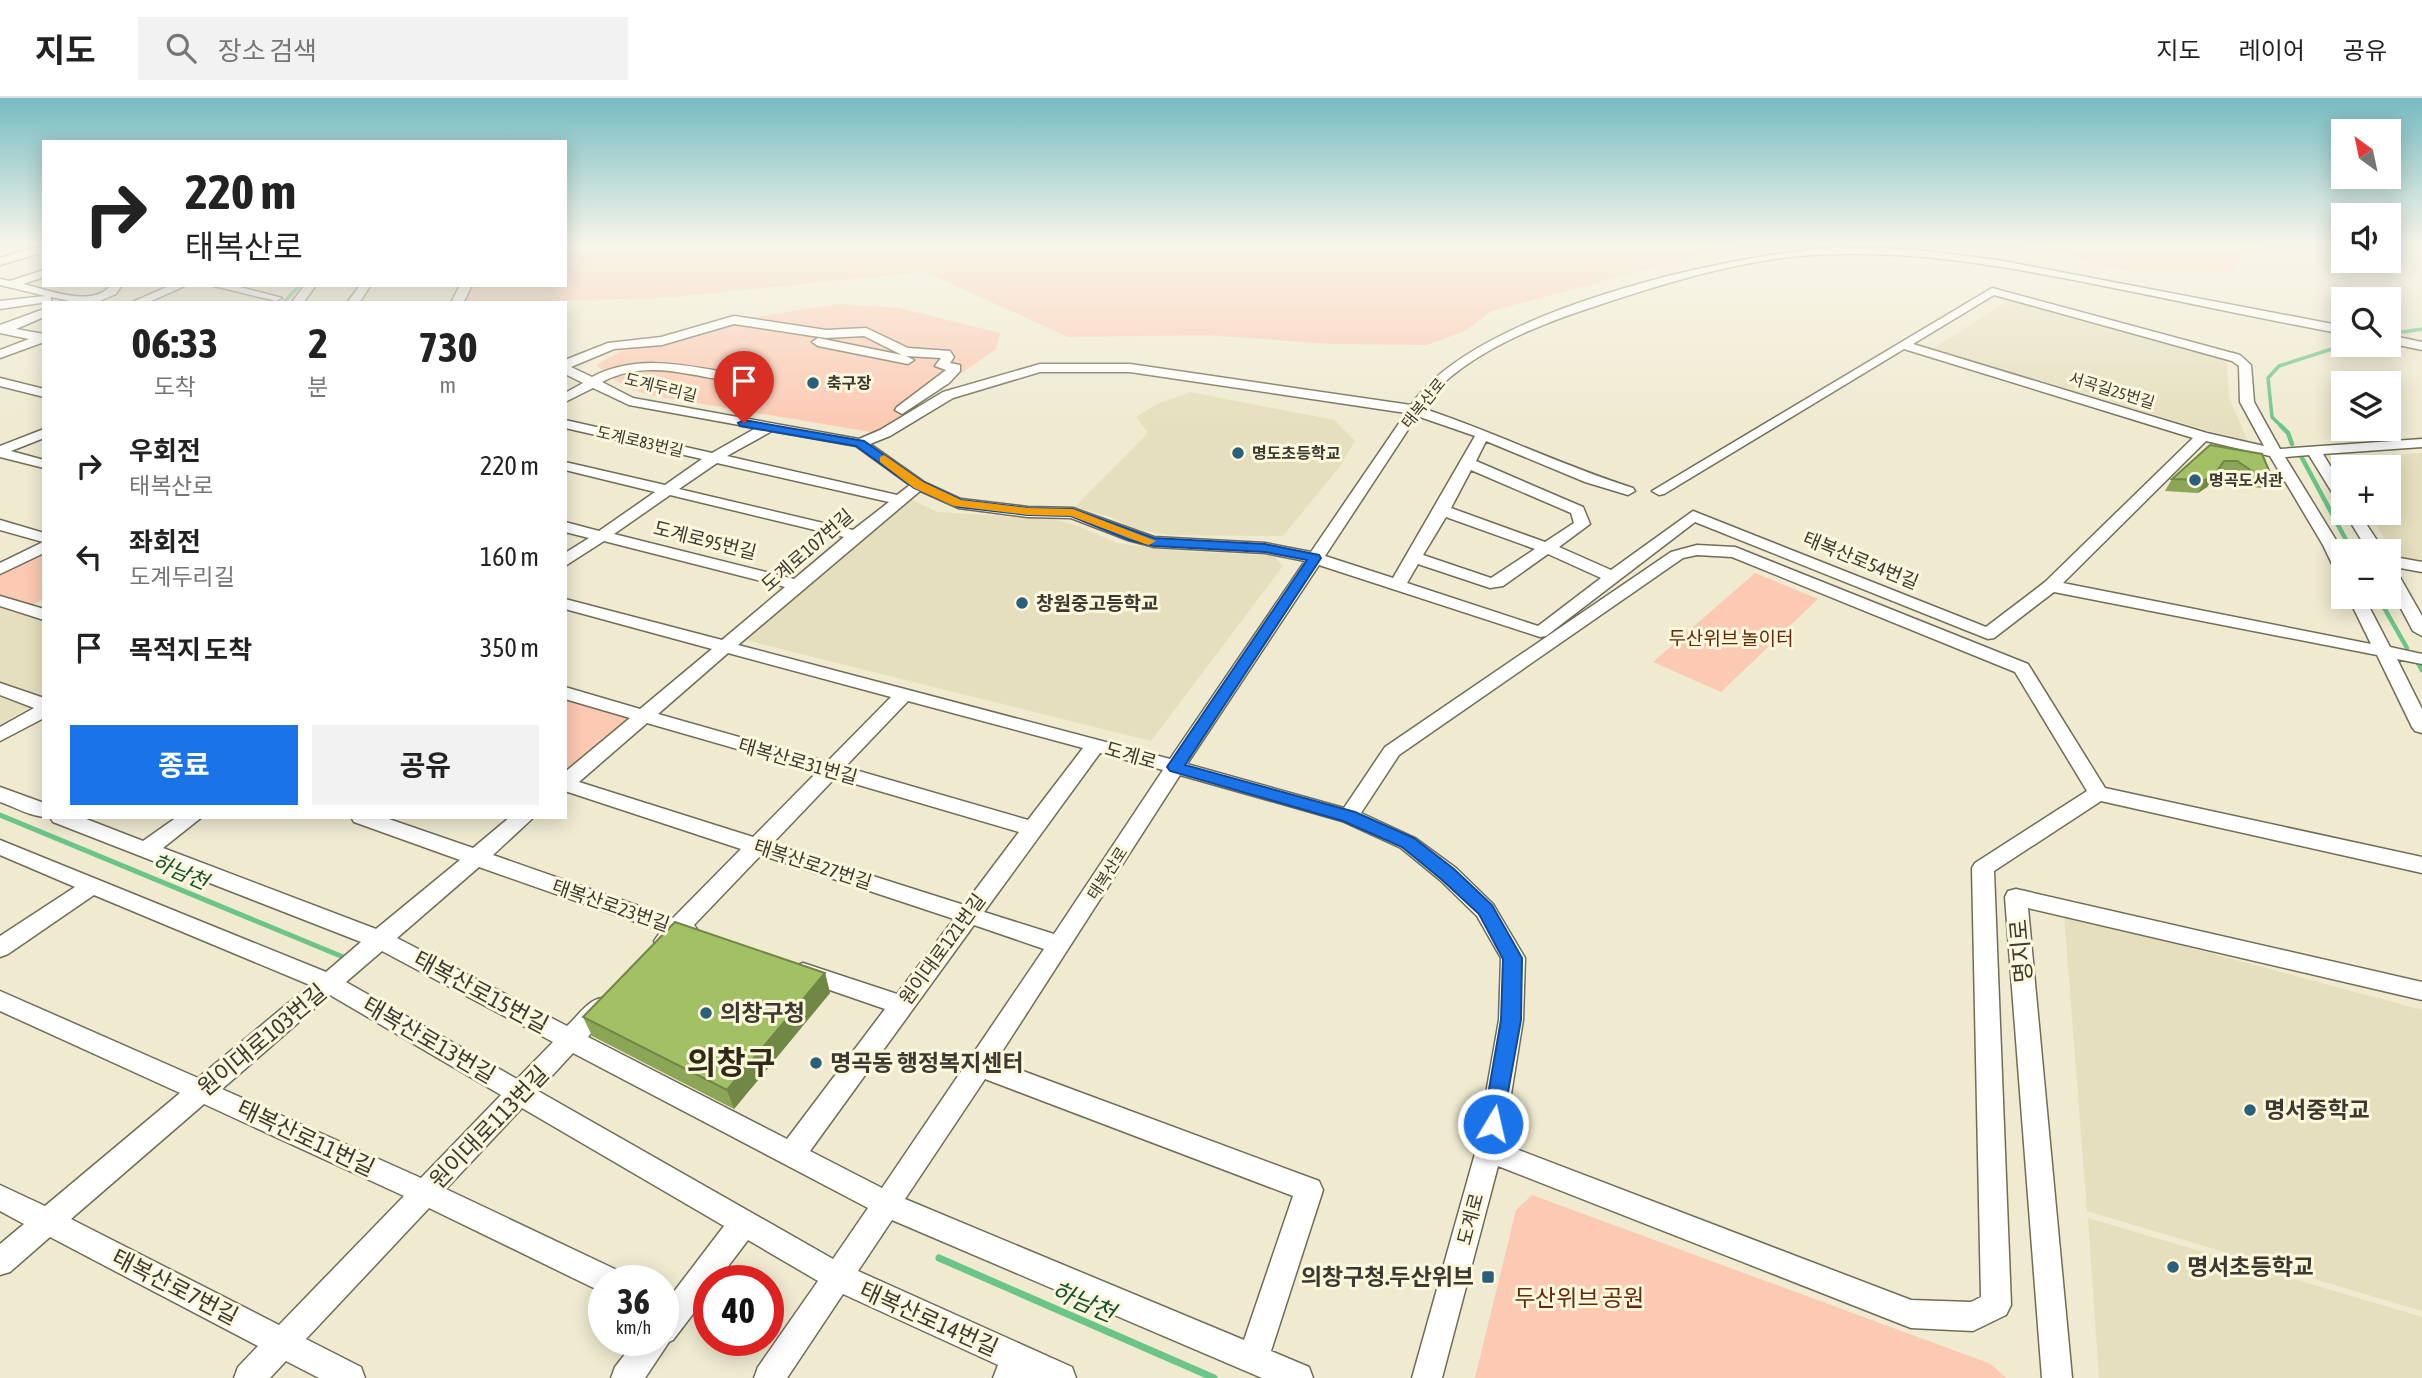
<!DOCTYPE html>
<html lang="ko">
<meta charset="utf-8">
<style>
body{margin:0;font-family:"Asap Condensed","Noto Sans KR",sans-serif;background:#f2f2f2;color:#222;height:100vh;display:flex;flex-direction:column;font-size:26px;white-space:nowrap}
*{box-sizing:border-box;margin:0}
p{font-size:23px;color:#767676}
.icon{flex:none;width:38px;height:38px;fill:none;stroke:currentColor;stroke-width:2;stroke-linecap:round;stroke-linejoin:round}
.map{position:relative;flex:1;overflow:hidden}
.panel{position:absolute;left:42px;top:203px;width:525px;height:518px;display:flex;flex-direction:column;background:#fff;border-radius:0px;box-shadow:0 4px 18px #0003}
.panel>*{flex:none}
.hud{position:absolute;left:42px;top:42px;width:525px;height:147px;border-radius:0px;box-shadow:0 4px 18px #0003;background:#fff;color:#222;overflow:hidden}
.needle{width:46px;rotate:327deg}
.controls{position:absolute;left:2331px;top:21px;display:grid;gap:14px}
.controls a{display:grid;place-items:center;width:70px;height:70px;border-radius:0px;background:#fff;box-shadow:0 4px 18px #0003;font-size:35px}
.speed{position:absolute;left:588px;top:1167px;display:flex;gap:14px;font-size:35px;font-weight:700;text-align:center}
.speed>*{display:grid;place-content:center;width:91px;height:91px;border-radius:50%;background:#fff;box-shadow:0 4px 18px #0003;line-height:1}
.speed small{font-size:18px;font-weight:400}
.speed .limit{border:10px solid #d22;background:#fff;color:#111}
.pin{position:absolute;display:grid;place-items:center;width:60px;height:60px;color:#fff;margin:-72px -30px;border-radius:50% 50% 50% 0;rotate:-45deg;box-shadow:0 0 7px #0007}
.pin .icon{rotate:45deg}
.me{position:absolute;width:77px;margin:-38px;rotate:9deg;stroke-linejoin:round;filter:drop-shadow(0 0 5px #0008)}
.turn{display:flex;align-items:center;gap:24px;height:147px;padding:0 28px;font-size:32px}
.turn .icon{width:91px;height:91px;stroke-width:2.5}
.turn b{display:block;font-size:49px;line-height:60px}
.eta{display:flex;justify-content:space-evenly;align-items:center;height:119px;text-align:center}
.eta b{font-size:42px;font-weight:700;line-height:49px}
.button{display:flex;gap:14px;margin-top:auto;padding:14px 28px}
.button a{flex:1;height:80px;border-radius:0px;background:#1a73e8;color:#fff;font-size:28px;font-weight:700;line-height:80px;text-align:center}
.button a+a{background:#f2f2f2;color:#222}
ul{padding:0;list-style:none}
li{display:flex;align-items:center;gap:21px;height:91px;padding:0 28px}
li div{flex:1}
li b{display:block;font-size:26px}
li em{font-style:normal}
header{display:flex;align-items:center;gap:42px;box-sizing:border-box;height:98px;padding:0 35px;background:#fff;border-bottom:2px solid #e0e0e0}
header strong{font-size:33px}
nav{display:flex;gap:38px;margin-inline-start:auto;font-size:24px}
.search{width:490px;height:63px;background:#f2f2f2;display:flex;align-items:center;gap:18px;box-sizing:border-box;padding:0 24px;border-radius:0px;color:#767676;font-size:26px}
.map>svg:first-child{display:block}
</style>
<header>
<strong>지도</strong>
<div class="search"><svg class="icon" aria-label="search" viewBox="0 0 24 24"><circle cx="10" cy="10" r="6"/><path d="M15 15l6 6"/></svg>장소 검색</div>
<nav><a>지도</a><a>레이어</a><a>공유</a></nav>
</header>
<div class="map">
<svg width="2422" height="1280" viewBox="0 0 2422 1280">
<rect width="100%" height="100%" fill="#efead0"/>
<g fill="#e5dfbd">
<path d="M2011,201L2227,262L2229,299L2248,344L1930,252Z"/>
<path d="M1190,294L1334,322L1355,343L1340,368L1283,438L1169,437L1133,430L1111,419L1075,409L1148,335L1136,319L1157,306Z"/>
<path d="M2422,355V464L2396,459L2369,415H2389V369H2343V373L2336,361Z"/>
<path d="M908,400L937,414L1053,421L1078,428L1117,445L1164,452L1274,458L1283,468L1151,643L745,542Z"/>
<path d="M0,507L44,521V601L0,626Z"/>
<path d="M2064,816L2422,912V1213L2087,1113Z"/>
<path d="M2088,1120L2422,1219V1280H2099Z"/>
</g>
<g fill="#fcc9b3">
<path d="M565,146H1741L1492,213L1465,233L1427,247L1333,246L1207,237L1068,239L925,174L662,200L458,205L470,187H565Z"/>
<path d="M2016,146H2266L2248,151L2231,175H2137Z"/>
<path d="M839,206L899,210L1000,235L996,251L877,335L649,297L625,289L596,267L621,253L676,242L750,220Z"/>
<path d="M44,454V501L28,509L0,500V476Z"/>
<path d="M1755,475L1818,501L1721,594L1653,564Z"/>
<path d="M565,602L630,620L565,673Z"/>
<path d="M1532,1097L1991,1266L2006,1280H1475L1516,1112Z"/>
</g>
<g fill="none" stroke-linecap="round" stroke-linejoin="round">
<g stroke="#6bc586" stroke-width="3.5">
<path d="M283,205L300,187"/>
<path d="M2389,236L2422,231"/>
<path d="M2283,330L2272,319L2268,280L2279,268L2344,247"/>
</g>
<g stroke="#6bc586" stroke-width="4.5">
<path d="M2281,328L2288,335L2292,346"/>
<path d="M2301,358L2352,453"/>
<path d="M2378,499L2407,550"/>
<path d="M2418,565L2420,568"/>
</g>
<g stroke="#6bc586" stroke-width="5">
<path d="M2419,566L2422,572"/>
<path d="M0,717L348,861"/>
</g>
<path stroke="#6bc586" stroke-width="7" d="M939,1160L1214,1280"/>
<defs>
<g id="minor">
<path d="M44,147V154L0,167V160Z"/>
<path d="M1840,149L1919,152L1998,162L2343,228V236C2263,221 2184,204 2104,188C2004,168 1902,149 1799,158C1729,165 1659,187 1593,209C1537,227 1456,259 1422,310C1494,334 1561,367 1633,390L1635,393L1628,397L1585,384L1486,343L1476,363L1583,409L1590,426L1559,449L1611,472L1693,413L1986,529L2045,484L2193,340L1904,251L1664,396L1659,397L1652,393L1992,190L2240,257L2251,267L2254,304L2280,351L2422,341V349L2323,356L2343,389V406L2338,404L2309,357L2285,359L2339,447L2343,456V477L2335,472L2323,447L2270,358L2206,343L2063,485L2371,546L2348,499H2364L2390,549L2422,556V566L2397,561L2422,611V635L2415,633L2412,629L2377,557L2054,494L1994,540L1988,541L1695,424L1546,538L1540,539L1319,467L1187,666L1344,710L1385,649L1671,454L1697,447L1735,449L2028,566L2105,690L2422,759V775L2101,703L1994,773L2011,1207L2006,1217L1973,1233L1911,1230L1498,1068L1442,1280H1412L1476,1052L1499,922L1501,860L1477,818L1440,782L1401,750L1342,723L1180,677L996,963L1319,1083L1323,1092L1271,1253L1309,1269L1313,1280H1262L892,1122L858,1173L1072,1269L1076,1280H993L998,1267L843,1196L787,1280H754L758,1269L818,1183L748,1142L717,1183H709V1195L673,1242L669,1244L645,1280H611L615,1269L636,1242H663V1208L724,1128L522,1010L446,1091L619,1173L623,1183H604V1195L429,1110L306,1241L361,1269L365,1280H319L286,1263L270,1280H234L238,1269L258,1248L50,1139L10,1174L0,1177V1146L24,1126L0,1113V1087L45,1108L180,995L0,913V893L198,980L310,887L94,797L8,856L0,859V838L75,789L0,757V742L326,874L361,844L53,724L50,719H81L143,743L177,719H202L163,750L376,831L460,762L354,724L351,719H383L473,750L510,719H534L493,757L673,820L741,751L565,693V674L630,620L565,601V589L640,611L712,551L565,511V501L722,542L785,489L604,443L565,468V455L589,440L565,434V424L599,433L655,394L565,372V364L665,387L702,361L565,330V322L712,355L756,330L629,307L593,290L565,304V295L583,285L565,276V262L608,245L661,239L734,218L826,232L866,230L908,250L950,253L954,259L950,265L960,267V273L949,285L902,316L895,312L897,309L946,272L935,268L941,260L906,258L914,262L908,266L818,248L812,244L818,240L902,257L864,238L826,240L734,226L662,247L614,251L571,269L592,279C633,258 674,265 718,273L723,274V280C712,282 700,277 689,276C659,270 630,269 602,284L633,300L859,341L880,332L943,294L1040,266H1130L1411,307C1476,212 1729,156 1840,149ZM1994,197L2232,263L2239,268L2240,304L2264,348L2207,335L1913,246ZM1040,274H1130L1406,315L1311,454L1265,445L1154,439L1073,410L1028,409L961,401L924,384L870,346L890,338L953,300ZM1417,318L1475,338L1393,480L1325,458ZM772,333L856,348L910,387L897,397L727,358ZM717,365L889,404L853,432L679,391ZM1471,372L1571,415L1574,425L1545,444L1451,410ZM920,393L958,410L1028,419L1071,420L1128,442L1154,449L1265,455L1305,463L1170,661L738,547ZM670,397L844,439L794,481L614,436ZM1446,419L1535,451L1491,480L1423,457ZM1548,456L1601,480L1538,528L1407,485L1418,466L1490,490L1503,488ZM1697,457L1732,459L2015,574L2087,693L1975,765L1972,770L1981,1199L1971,1204L1911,1202L1503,1046L1523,922L1525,860L1493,806L1456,770L1415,740L1361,715L1399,657L1683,460ZM728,555L891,599L827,664L658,616ZM908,603L1083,650L1028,722L845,669ZM647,625L817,674L753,739L579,684ZM1100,655L1163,672L1054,836L984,814ZM835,680L1019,734L964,807L772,746ZM761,757L954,821L897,896L803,865L795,868L791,874L795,880L885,911L787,1041L588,939L614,908L610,901C592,895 580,916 567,928L397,840L479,769L661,833L654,843L657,849C669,853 673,849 681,840L688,843L696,840L699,834L694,827ZM974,827L1044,851L882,1090L810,1053ZM382,853L553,944L517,981L346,884ZM330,897L501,997L421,1080L222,991ZM573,955L868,1110L833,1161L538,993ZM985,981L1293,1098L1244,1242L905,1101ZM204,1006L404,1098L279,1227L71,1121Z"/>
<path d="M44,172V179L23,186C47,191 92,211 111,187H122L116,196L100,203L102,205H79L51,199V203L47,204L0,211V203L46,198L0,187V181L10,183Z"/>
<path d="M171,187H187L147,205H130Z"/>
<path d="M210,187H232L282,200L276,203Z"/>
<path d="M305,187H316L303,205H291Z"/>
<path d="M360,187H371L359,205H347Z"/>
<path d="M460,187H472L463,205H451Z"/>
<path d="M44,211V219L16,231L44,236V244L0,260V252L29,241L0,235V227Z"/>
<path d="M2389,237L2422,244V252L2389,245Z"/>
<path d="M0,280L44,291V299L0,288Z"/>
<path d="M44,331V340L11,353L44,362V370L0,359V348Z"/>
<path d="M2345,415H2359L2384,453H2368Z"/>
<path d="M0,422L44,435V455L0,476V465L43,444L0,432Z"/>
<path d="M2389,458L2422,464V474L2389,468Z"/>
<path d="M2389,469L2397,474L2422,518V538L2413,533L2389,488Z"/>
<path d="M0,498L44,511V522L0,508Z"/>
<path d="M0,585L44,600V620L0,643V629L34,610L0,597Z"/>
<path d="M0,689L44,705V719H47C31,719 15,709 0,704Z"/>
<path d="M2016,791L2422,884V902L2028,810L2072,1280H2042L2005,799L2008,793Z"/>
</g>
</defs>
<use href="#minor" stroke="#706c55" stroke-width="3"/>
<use href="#minor" fill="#fff" fill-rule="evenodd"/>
</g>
<g fill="#8aa656">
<path d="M2210,347L2271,377L2263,390L2251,389L2230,376H2217L2207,389L2198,395L2165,393L2172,381Z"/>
<path d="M825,875L830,895L734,1011L592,938L583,919Z"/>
</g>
<g fill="#718746">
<path d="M2224,363L2217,376L2207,389L2198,395L2205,382Z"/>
<path d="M825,875L830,895L734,1011L727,992Z"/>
</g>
<g fill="#a1c164" stroke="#718746" stroke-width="2">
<path d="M2210,347L2262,356L2271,377H2258L2237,363H2224L2214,377L2205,382L2172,381Z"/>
<path d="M675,824L825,875L727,992L583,919Z"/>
</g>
<linearGradient id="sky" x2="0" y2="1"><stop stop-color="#76bbc1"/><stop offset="0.45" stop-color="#f8f6ea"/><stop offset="1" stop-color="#f8f6ea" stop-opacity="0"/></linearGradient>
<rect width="2422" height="325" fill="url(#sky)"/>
<path fill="#1a73e8" stroke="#114b97" stroke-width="2" d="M744,322L864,343L923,384L961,402L1028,410L1073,411L1154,440L1265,446L1319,457L1321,460L1185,667L1355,714L1414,740L1454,771L1492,807L1522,860L1521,922L1501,1033L1493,1036L1486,1033L1483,1026L1501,922L1503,861L1479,816L1441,781L1402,749L1343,723L1170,673L1167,669L1307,462L1265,454L1154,448L1129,442L1071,418L1028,417L958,409L914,390L856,348L740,328L738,325Z"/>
<path fill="#f59e0b" d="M884,357L923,384L961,402L1028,410L1073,411L1156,443L1149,447L1145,446L1071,418L1028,417L954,408L914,390L880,364V359Z"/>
<g fill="#2a607b" stroke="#fcf7dd" stroke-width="2.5">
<circle cx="813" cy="285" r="7"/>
<circle cx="1238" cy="355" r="7"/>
<circle cx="2195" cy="382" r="7"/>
<circle cx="1022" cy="505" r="7"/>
<circle cx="706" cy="915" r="7"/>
<circle cx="816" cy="965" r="7"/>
<circle cx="2250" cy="1012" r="7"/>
<circle cx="2173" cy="1169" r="7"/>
<rect x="1481" y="1172" width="14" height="14" rx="3.5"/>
</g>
<g text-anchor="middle" stroke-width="6" stroke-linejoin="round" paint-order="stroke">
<g font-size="16" font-weight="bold" fill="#3c3a30" stroke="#fcf7dd" text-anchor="start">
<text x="827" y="291">축구장</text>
<text x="1252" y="361">명도초등학교</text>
<text x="2209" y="388">명곡도서관</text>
</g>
<g font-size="16" fill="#3c3a30" stroke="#fcf7dd">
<text transform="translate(661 289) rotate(14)" y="6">도계두리길</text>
<text transform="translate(2112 292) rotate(17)" y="6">서곡길25번길</text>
<text transform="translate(1423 305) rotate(-51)" y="6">태복산로</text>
<text transform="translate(640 343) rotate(13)" y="6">도계로83번길</text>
<text transform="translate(1107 775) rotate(-57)" y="6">태복산로</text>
</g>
<g font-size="19" fill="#3c3a30" stroke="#fcf7dd">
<text transform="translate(705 442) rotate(14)" y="7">도계로95번길</text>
<text transform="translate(807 452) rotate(-41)" y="7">도계로107번길</text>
<text transform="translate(1861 462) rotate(22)" y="7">태복산로54번길</text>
<text transform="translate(1131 657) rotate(16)" y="7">도계로</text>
<text transform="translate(798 663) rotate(16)" y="7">태복산로31번길</text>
<text transform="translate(813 766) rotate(18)" y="7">태복산로27번길</text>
<text transform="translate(611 807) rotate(19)" y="7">태복산로23번길</text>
<text transform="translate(942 851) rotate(-54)" y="7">원이대로121번길</text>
<text transform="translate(1470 1121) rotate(-75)" y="7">도계로</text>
</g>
<g font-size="19" font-weight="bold" fill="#3c3a30" stroke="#fcf7dd" text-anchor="start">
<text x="1036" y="512">창원중고등학교</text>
</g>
<g font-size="19" fill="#63290b" stroke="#fcf7dd">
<text x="1731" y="547">두산위브 놀이터</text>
</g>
<g font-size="21" font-style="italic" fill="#10532b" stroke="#fcf7dd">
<text transform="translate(180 774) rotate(23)" y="7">하남천</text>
</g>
<g font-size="23" fill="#3c3a30" stroke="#fcf7dd">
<text transform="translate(2021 853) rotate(-95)" y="8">명지로</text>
<text transform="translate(481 894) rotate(28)" y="8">태복산로15번길</text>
<text transform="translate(262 942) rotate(-40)" y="8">원이대로103번길</text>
<text transform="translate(429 942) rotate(30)" y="8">태복산로13번길</text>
<text transform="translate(489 1029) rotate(-46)" y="8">원이대로113번길</text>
<text transform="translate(306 1040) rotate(25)" y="8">태복산로11번길</text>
<text transform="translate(175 1189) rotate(27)" y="8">태복산로7번길</text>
<text transform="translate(929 1221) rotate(24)" y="8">태복산로14번길</text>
</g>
<g font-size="23" font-weight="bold" fill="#3c3a30" stroke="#fcf7dd" text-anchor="start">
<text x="720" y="923">의창구청</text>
<text x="830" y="973">명곡동 행정복지센터</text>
<text x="2264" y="1020">명서중학교</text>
<text x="2187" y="1177">명서초등학교</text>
<text x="1474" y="1187" text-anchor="end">의창구청.두산위브</text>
</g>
<g font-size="23" fill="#63290b" stroke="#fcf7dd">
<text x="1579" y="1208">두산위브 공원</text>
</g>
<g font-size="24" font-style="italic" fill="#10532b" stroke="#fcf7dd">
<text transform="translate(1083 1204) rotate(23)" y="8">하남천</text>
</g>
<g font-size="32" font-weight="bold" fill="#2f2a16" stroke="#fcf7dd">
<text x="731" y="976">의창구</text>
</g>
</g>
</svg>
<div class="controls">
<a><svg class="needle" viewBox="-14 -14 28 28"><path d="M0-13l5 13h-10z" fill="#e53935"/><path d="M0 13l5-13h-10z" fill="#767676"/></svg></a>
<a><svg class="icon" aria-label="sound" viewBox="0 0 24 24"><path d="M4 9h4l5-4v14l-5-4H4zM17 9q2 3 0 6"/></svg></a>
<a><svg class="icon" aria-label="search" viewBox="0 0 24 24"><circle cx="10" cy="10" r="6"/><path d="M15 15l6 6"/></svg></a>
<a><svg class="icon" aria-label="layers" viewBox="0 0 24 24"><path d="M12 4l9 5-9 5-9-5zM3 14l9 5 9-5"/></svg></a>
<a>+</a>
<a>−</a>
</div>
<div class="speed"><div>36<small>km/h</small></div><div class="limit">40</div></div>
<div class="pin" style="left:744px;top:325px;background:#d93025"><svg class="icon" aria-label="arrive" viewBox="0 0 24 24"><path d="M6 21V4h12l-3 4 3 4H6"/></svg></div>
<svg class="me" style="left:1493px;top:1026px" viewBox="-20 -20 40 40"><circle r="17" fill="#1a73e8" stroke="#fff" stroke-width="3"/><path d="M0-11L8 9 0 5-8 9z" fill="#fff"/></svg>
<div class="hud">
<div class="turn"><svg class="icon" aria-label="right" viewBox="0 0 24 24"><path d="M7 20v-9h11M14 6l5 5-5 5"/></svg><div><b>220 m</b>태복산로</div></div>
</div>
<section class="panel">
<div class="eta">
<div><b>06:33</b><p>도착</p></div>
<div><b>2</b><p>분</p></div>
<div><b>730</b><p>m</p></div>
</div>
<ul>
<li><svg class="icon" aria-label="right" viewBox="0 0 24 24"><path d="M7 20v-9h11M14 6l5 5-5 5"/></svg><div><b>우회전</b><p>태복산로</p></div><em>220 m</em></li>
<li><svg class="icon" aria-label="left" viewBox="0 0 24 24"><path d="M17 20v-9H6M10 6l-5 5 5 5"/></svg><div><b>좌회전</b><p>도계두리길</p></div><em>160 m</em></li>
<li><svg class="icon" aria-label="arrive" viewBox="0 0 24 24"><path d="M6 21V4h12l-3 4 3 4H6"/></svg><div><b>목적지 도착</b></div><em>350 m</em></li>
</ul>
<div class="button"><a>종료</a><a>공유</a></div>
</section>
</div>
